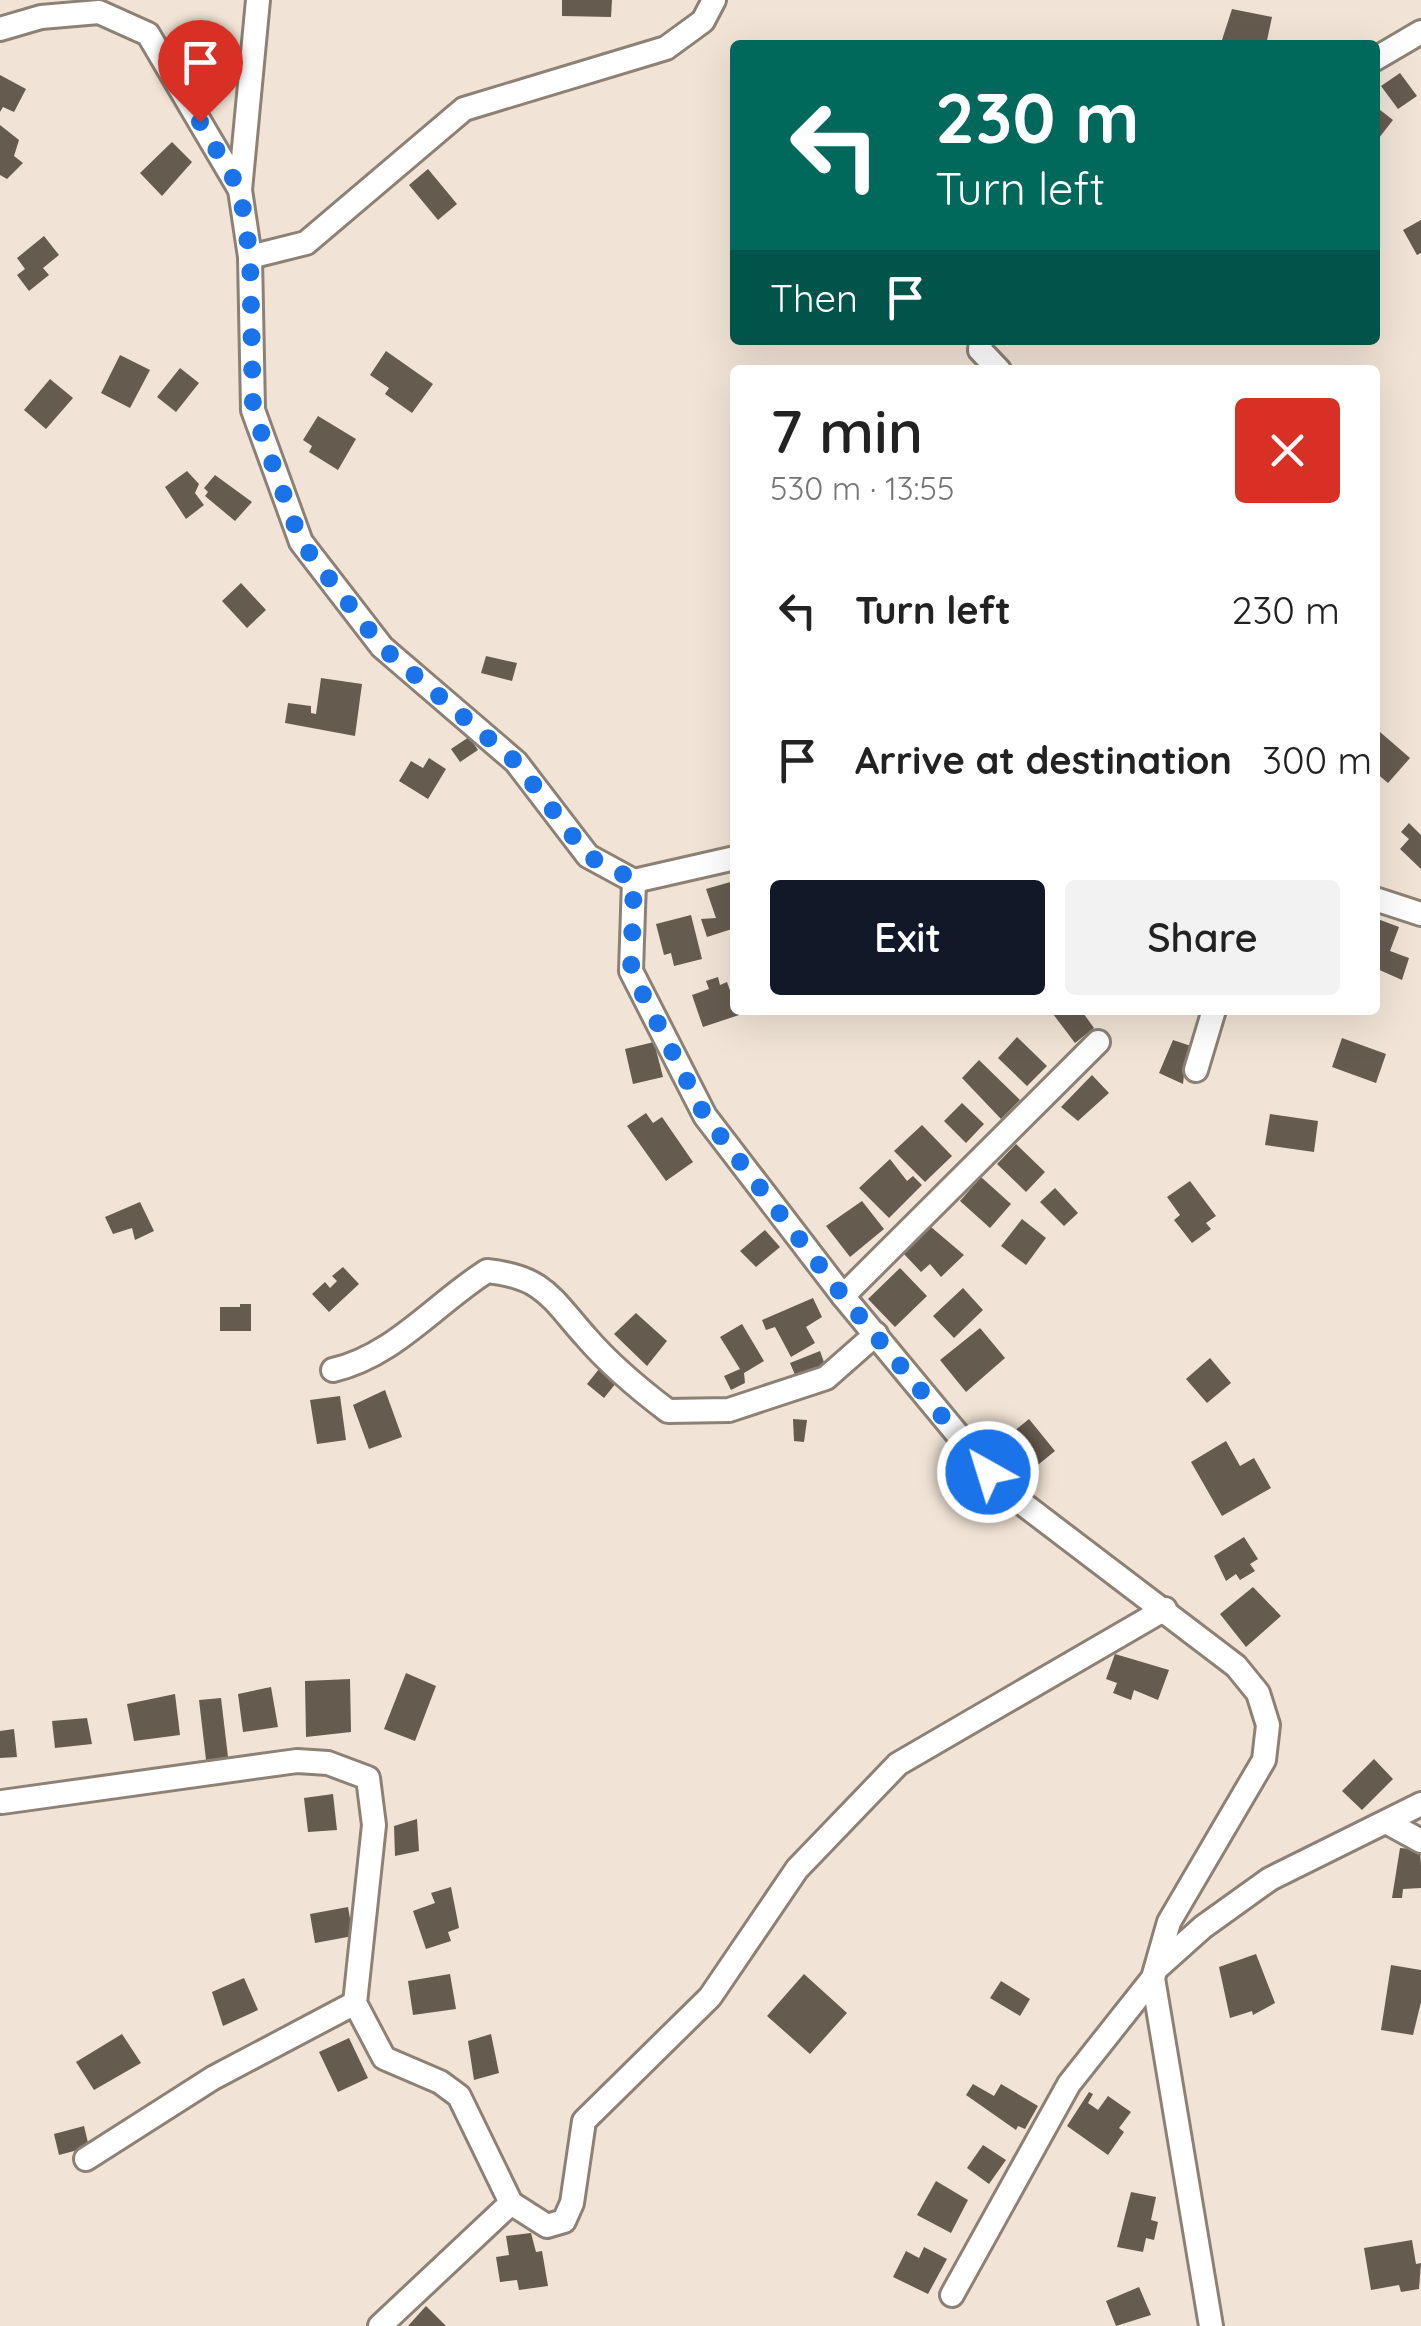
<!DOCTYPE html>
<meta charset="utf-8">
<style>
body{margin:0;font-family:Quicksand,sans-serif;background:#f2f2f2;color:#222;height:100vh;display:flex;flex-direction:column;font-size:38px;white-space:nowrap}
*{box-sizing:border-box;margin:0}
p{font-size:32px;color:#767676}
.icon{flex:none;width:55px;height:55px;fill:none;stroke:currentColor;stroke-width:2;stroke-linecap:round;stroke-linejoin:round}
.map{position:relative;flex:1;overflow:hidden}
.panel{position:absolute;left:730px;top:365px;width:650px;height:650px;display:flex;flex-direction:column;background:#fff;border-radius:10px;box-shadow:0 10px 40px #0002}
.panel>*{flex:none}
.hud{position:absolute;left:730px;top:40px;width:650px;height:305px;border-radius:10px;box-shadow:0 10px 40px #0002;background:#00695c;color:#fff;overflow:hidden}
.pin{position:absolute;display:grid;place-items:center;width:85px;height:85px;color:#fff;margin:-102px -42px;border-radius:50% 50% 50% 0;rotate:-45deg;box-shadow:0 0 10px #0007}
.pin .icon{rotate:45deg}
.me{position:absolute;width:110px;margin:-55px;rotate:321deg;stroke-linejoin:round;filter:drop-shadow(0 0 8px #0008)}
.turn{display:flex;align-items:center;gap:35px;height:210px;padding:0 40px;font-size:45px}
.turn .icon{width:130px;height:130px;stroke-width:2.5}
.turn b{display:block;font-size:70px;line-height:85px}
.then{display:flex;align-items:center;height:95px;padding:0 40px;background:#0003;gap:20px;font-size:38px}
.round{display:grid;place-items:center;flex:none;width:105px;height:105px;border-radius:10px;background:#f2f2f2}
.summary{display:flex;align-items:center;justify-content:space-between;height:170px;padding:0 40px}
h1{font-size:60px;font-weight:600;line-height:75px}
.cta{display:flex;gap:20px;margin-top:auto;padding:20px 40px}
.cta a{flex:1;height:115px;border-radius:10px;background:#111827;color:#fff;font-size:40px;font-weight:600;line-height:115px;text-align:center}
.cta a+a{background:#f2f2f2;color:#222}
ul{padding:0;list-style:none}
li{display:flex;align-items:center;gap:30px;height:150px;padding:0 40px}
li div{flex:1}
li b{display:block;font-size:38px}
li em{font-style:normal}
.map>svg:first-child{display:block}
</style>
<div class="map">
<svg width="1421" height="2326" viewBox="0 0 1421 2326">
<rect width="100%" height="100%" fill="#f1e4d6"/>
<g fill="#665b4f">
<path d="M562,0H612L611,17L562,16Z"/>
<path d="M1232,9L1272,17L1266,45L1221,43Z"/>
<path d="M1400,73L1417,96L1398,109L1381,86Z"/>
<path d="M0,75L26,89L14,112L3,107L0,112Z"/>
<path d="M1375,106L1393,120L1375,143Z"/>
<path d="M0,125L19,140L14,156L23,163L7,179L0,175Z"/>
<path d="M172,142L192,162L162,196L140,173Z"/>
<path d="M428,169L457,204L438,220L409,185Z"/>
<path d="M1421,220V253L1417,255L1403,230Z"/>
<path d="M44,236L59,255L43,268L49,275L29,291L17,275L25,269L17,258Z"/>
<path d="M386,351L433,384L412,413L385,394L389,388L370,375Z"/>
<path d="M120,355L150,370L130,408L101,393Z"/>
<path d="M180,368L199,383L176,412L157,397Z"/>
<path d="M50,379L73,398L46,429L24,410Z"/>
<path d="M318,416L356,439L338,470L309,452L312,446L303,440Z"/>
<path d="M187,471L199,484L195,493L204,505L186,519L165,487Z"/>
<path d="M215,475L252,502L235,521L205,496L208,492L204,488Z"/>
<path d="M241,583L266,610L247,628L222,601Z"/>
<path d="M486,656L517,663L512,681L481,673Z"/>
<path d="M321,678L362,684L355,736L285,723L288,703L311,706V713L316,714Z"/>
<path d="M1380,732L1410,758L1388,783L1375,772V738Z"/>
<path d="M469,737L478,750L460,762L451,749Z"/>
<path d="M429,758L446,769L428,799L399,781L411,761L423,768Z"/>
<path d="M1409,823L1421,835V869L1400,849L1409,839L1401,832Z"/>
<path d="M734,881L735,928L707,937L701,919L716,918L706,889Z"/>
<path d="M691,915L702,959L674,966L671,953L664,955L656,924Z"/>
<path d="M1375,918L1399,927L1390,951L1409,958L1402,980L1375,968Z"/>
<path d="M718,977L720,985L727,982L739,1015L703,1027L692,995L709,989L706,981Z"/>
<path d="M1050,1010H1081L1094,1028L1075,1043Z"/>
<path d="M1017,1037L1047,1066L1027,1086L998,1058Z"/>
<path d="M1342,1038L1386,1054L1376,1083L1332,1067Z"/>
<path d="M1173,1040L1197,1048L1189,1067L1185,1066L1183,1084L1159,1073Z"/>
<path d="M654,1042L663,1077L633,1084L625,1049Z"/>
<path d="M979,1060L1020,1100L1001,1119L962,1078Z"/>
<path d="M1092,1075L1109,1093L1078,1121L1061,1107Z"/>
<path d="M962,1103L984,1124L966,1143L944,1121Z"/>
<path d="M646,1113L653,1123L662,1117L693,1162L666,1181L627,1126Z"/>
<path d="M1270,1114L1318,1121L1314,1152L1265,1145Z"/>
<path d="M922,1125L952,1156L925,1182L894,1151Z"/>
<path d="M1016,1144L1045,1172L1026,1192L997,1164Z"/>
<path d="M890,1159L907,1181L913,1176L922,1185L889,1218L859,1188Z"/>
<path d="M981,1177L1011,1204L990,1228L960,1201Z"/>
<path d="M1190,1181L1216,1216L1206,1223L1211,1229L1192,1243L1174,1220L1180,1215L1167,1197Z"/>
<path d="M1055,1188L1078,1213L1064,1226L1040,1202Z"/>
<path d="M862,1201L884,1229L850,1257L826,1226Z"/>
<path d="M140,1202L154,1231L135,1240L132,1228L113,1234L105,1217Z"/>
<path d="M1022,1219L1046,1238L1026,1265L1001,1246Z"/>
<path d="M931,1227L964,1255L941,1277L930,1264L921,1272L903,1253Z"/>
<path d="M765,1230L780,1247L756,1267L740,1251Z"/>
<path d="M343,1267L359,1284L329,1312L312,1294L325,1282L330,1288L337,1281L332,1276Z"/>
<path d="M900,1268L927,1296L895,1327L868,1299Z"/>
<path d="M963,1288L983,1310L954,1338L933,1316Z"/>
<path d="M813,1298L822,1317L806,1327L815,1343L791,1357L775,1327L766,1330L762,1320Z"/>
<path d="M240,1304H251V1331H220V1307H240Z"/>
<path d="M636,1313L667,1341L647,1366L614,1334Z"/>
<path d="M742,1324L764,1361L744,1373L745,1383L731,1390L724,1376L740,1369L720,1337Z"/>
<path d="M980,1328L1005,1358L966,1392L940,1360Z"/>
<path d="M820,1351L825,1365L796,1377L790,1363Z"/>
<path d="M1210,1358L1231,1383L1207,1403L1186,1379Z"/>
<path d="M599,1369L616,1383L604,1398L587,1384Z"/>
<path d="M385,1390L402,1437L369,1449L353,1405Z"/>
<path d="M340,1396L346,1440L317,1444L310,1400Z"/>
<path d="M793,1419L807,1420L804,1442L794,1441Z"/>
<path d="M1029,1419L1055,1451L1023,1477L1011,1463L1018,1458L1003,1440Z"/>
<path d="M1226,1441L1240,1466L1254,1458L1271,1488L1222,1516L1191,1462Z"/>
<path d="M1244,1537L1258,1559L1250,1564L1255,1571L1240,1580L1236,1574L1226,1581L1214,1556Z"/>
<path d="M1253,1587L1281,1616L1246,1647L1220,1614Z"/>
<path d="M1115,1654L1169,1670L1158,1700L1134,1690L1131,1700L1113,1693L1117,1683L1106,1679Z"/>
<path d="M406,1673L436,1686L415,1741L384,1729Z"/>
<path d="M350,1679L351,1732L306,1737L305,1681Z"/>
<path d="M271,1687L278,1727L243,1732L238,1694Z"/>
<path d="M175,1694L180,1735L134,1741L127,1704Z"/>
<path d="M221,1698L228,1757L206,1760L199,1700Z"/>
<path d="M87,1718L92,1744L55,1748L52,1721Z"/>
<path d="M14,1729L17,1757L0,1758V1731Z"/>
<path d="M1374,1759L1393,1779L1362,1810L1342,1791Z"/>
<path d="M333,1794L337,1830L308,1832L304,1798Z"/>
<path d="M417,1819L419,1851L395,1856L394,1826Z"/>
<path d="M1400,1848L1420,1850L1421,1866V1888L1403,1889L1402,1898H1392Z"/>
<path d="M451,1887L459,1928L448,1932L451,1941L426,1949L413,1911L435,1903L431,1893Z"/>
<path d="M348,1907L353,1936L315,1943L310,1914Z"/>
<path d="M1256,1954L1275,2003L1253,2015L1252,2011L1230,2018L1219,1967Z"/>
<path d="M1391,1965L1421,1970V2002L1413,2035L1381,2030Z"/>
<path d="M450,1974L456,2009L413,2015L408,1981Z"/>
<path d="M804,1974L847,2013L810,2054L767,2016Z"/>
<path d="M244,1978L258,2010L223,2026L212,1992Z"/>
<path d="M1001,1981L1030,1999L1020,2016L990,1998Z"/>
<path d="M122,2034L141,2063L94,2090L76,2062Z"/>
<path d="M491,2034L499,2073L474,2080L468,2041Z"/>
<path d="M349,2038L368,2078L338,2092L319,2052Z"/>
<path d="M973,2084L994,2096L1001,2084L1038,2106L1025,2129L1018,2126L1016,2130L966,2095Z"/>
<path d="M1089,2092L1093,2094L1088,2103L1098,2110L1108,2096L1131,2112L1119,2128L1124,2132L1108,2155L1067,2126Z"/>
<path d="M84,2126L89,2147L59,2155L54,2134Z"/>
<path d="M983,2145L1006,2160L989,2184L967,2168Z"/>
<path d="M936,2181L968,2200L951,2233L917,2215Z"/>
<path d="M1131,2192L1156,2197L1151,2220L1158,2222L1154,2240L1146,2238L1143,2252L1117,2247Z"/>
<path d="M531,2233L536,2252L542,2251L548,2286L519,2290L517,2280L500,2282L496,2257L509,2255L506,2236Z"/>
<path d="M1412,2240L1416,2264L1421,2263L1419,2289L1401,2292L1399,2285L1371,2290L1364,2248Z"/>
<path d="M924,2247L947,2259L928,2294L893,2277L906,2251L919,2258Z"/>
<path d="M1139,2287L1151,2315L1116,2326L1106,2301Z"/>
<path d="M426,2306L446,2326H408Z"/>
</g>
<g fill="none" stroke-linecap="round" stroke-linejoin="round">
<defs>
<g id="street">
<path d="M0,29L41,17L99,12L148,34L240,190L250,257L253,410L301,542L382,647L516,762L588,856L634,881L735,858"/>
<path d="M1375,59L1421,32"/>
<path d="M240,190L258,0"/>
<path d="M250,257L306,243L464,109L666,48L703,21L714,0"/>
<path d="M981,340L980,350L999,370"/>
<path d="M634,881L631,971L705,1116L843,1296L1002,1488L1236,1666L1258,1693L1268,1725L1264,1760L1169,1922L1153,1978L1069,2084L952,2295"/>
<path d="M1375,899L1421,914"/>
<path d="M1196,1070L1214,1010"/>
<path d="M843,1296L1098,1042"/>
<path d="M333,1370C394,1356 435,1304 487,1271C544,1277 551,1298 586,1337C610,1365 639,1389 668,1411L729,1410L826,1378L876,1334"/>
<path d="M2,1802L297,1761L328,1763L368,1778L374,1825L355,2003L384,2058L440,2082L459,2096L511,2203L547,2226L564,2221L572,2203L584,2121L710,1997L797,1869L898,1764L1165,1609"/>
<path d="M1388,1823L1421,1841"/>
<path d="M1156,1969L1203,1927L1270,1879L1421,1804"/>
<path d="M1153,1978L1211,2326"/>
<path d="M86,2159L213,2078L355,2003"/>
<path d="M380,2326L511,2203"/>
</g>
</defs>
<use href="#street" stroke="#8c8174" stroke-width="28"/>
<use href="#street" stroke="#fff" stroke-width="22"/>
</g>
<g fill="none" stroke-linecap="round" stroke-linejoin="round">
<path stroke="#1a73e8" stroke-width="18" stroke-dasharray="0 32.4" d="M200,122L240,190L250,256L253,410L301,542L382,647L516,762L588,856L634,880L631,971L705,1116L843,1296L988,1472"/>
</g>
</svg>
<div class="pin" style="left:200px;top:122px;background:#d93025"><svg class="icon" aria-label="arrive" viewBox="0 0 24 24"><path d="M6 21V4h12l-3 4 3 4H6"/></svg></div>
<svg class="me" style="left:988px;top:1472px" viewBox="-20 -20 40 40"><circle r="17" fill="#1a73e8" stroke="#fff" stroke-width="3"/><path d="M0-11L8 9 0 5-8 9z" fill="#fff"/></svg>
<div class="hud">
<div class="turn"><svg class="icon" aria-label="left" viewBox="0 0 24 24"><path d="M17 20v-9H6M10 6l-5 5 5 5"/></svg><div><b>230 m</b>Turn left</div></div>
<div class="then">Then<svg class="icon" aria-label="arrive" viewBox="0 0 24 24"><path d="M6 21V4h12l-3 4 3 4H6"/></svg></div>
</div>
<section class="panel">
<div class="summary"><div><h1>7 min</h1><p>530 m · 13:55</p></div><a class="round" style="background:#d93025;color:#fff"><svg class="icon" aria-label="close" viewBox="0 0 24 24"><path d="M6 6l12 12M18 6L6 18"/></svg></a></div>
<ul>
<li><svg class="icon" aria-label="left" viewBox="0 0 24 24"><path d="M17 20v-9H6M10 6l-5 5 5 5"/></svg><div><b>Turn left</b></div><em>230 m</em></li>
<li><svg class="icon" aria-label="arrive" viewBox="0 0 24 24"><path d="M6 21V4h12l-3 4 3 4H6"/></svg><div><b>Arrive at destination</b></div><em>300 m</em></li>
</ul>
<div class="cta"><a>Exit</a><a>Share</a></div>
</section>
</div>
